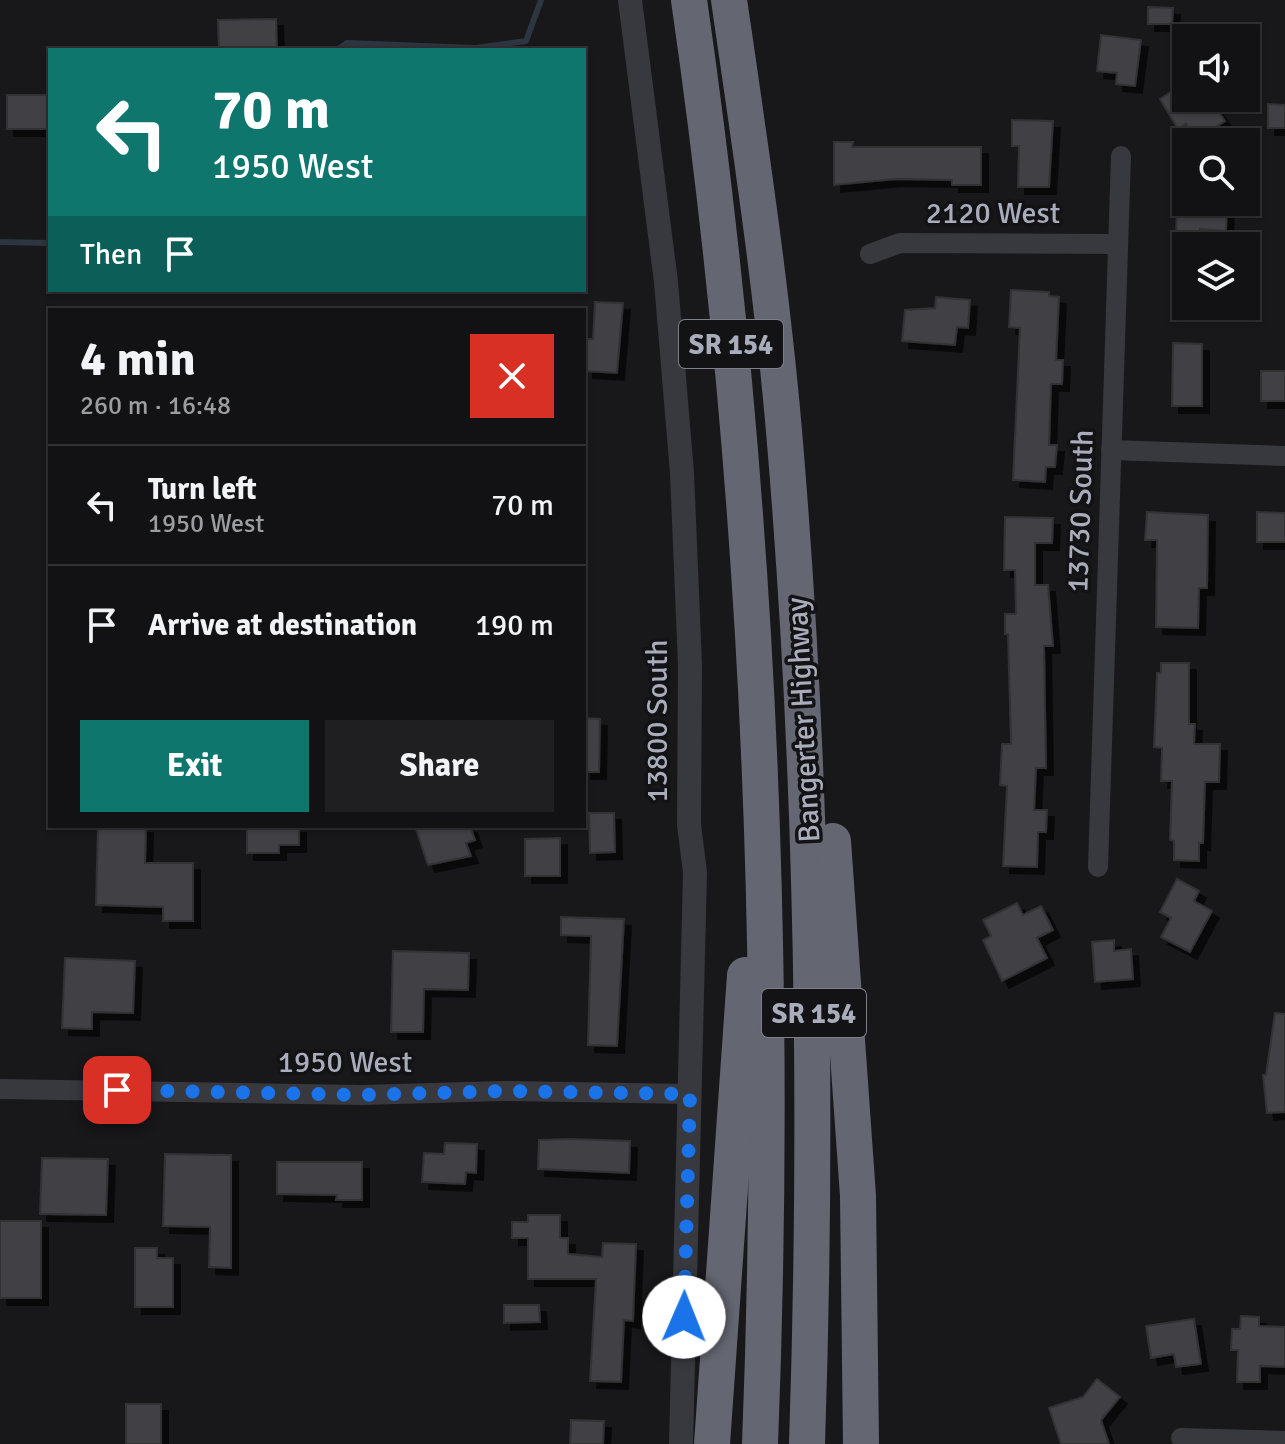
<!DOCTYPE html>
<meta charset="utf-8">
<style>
body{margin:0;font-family:Signika,sans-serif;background:#1f1f22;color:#f1f3f6;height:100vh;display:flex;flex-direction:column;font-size:30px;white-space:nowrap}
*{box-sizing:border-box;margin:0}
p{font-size:26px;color:#9c9da0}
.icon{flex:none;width:44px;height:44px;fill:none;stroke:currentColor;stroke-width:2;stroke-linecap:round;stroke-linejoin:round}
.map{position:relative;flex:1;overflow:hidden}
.side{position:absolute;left:48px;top:308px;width:538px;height:520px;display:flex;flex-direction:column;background:#121114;border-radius:0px;box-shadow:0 2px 6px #0004,0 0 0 2px #313134}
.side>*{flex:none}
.banner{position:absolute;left:48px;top:48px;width:538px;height:244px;border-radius:0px;box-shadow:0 2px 6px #0004,0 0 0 2px #313134;background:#0f766e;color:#fff;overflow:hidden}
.tools{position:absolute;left:1172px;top:24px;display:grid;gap:16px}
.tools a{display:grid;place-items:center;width:88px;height:88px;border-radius:0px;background:#121114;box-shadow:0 2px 6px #0004,0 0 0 2px #313134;font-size:40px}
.pin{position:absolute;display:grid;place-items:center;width:68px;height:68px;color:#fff;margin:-34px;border-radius:16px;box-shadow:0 4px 12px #0006}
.me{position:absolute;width:88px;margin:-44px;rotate:1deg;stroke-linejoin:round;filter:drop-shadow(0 0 6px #0008)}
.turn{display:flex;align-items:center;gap:28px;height:168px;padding:0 32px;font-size:36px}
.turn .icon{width:104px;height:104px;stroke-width:2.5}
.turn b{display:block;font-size:56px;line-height:68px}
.then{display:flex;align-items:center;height:76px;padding:0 32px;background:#0003;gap:16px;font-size:30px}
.round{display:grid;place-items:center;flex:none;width:84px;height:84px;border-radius:0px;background:#1f1f22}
.headline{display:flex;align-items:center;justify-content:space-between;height:136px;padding:0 32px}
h1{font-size:48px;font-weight:800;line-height:60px}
.primary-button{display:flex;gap:16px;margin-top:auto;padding:16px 32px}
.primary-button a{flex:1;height:92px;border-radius:0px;background:#0f766e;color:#fff;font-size:32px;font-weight:800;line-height:92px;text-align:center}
.primary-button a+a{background:#1f1f22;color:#f1f3f6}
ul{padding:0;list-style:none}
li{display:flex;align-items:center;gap:24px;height:120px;padding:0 32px;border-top:2px solid #313134}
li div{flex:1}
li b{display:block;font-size:30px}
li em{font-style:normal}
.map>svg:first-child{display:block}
</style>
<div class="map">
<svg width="1285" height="1444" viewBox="0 0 1285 1444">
<defs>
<filter id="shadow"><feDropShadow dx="7" dy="7" stdDeviation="0" flood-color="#0009"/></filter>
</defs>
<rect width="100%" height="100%" fill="#18171a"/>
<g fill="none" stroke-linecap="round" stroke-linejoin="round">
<g stroke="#2c3540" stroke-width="6">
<path d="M337,50L347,43L476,48L526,41L541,0"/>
<path d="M0,242L50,243"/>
</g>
</g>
<g fill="#3f3f45" stroke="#323136" stroke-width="2" filter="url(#shadow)">
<path d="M1148,7L1173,8L1172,24H1148Z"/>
<path d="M276,19L277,50H219L218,20Z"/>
<path d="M1101,35L1141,40L1135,86L1116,84L1117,73L1097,71Z"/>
<path d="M1181,85L1186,98H1209L1225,121L1200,138L1195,127L1190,131L1186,124L1178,129L1160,99Z"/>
<rect x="7" y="95" width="43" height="34"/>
<path d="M1268,104L1285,105V128H1268Z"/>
<path d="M1012,120L1053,121L1049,187H1018L1019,146H1012Z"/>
<path d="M834,142H853L852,147H981V185H952V180L896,179L834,185Z"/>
<path d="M1193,202H1227L1226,231L1200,229V239L1176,238L1177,204Z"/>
<path d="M1011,290L1049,292V296L1059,297L1056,360H1063L1062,384H1051L1049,445H1057L1055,467H1046L1045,482L1013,480L1020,328L1009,327Z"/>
<path d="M936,297L970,300L968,328L957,327L955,345L902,341L905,310L935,308Z"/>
<path d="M595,302L623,303L617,373L586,371V339H593Z"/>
<path d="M1173,343L1202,344V406H1172Z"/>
<rect x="1261" y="371" width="24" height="30"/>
<path d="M1147,512L1208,515L1207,588H1199L1198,628L1156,627L1157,540H1145Z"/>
<path d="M1257,512L1285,513V542H1257Z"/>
<path d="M1005,517L1053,518L1052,543H1035V585H1048L1053,646H1044L1046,768H1036L1034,810H1047L1046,832H1038L1037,867L1003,866L1007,786L1000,785L1002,744H1011L1008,634H1005V614H1016L1015,570H1004Z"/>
<path d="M1161,663H1189V724H1195L1194,744H1220L1219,782H1205L1203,843H1199V861L1174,860V841L1170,840L1172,781H1161L1162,748L1154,747L1157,673H1161Z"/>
<path d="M584,718L600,719L599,772H584Z"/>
<path d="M589,813H614L615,852L590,853Z"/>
<path d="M98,826H146L145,863H193V921H163V907L96,905Z"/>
<path d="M247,826H299V845H279V853H247Z"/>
<path d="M415,826H470L475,840L466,843L471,856L428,865Z"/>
<path d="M560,838V876H525V839Z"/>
<path d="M1177,879L1199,891L1194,901L1212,911L1190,952L1161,937L1171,918L1160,912Z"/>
<path d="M1017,903L1023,915L1041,906L1053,930L1037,938L1047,958L1002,981L983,940L991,936L983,920Z"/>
<path d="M561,917L624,919L617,1046L588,1045L591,936L561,935Z"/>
<path d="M1114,940V951L1131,949L1133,979L1095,982L1092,942Z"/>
<path d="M393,951L469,953L468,990L424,989L423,1032H391Z"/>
<path d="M65,958L135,961L133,1013L92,1012V1029L62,1028Z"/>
<path d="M1275,1013L1285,1014V1112L1267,1113L1263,1075H1266Z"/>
<path d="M571,1139L630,1141L629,1173L538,1169L539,1140Z"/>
<path d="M445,1143L477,1144L476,1173L466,1172L465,1184L422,1182L424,1153L444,1154Z"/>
<path d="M165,1154L231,1155V1268L209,1267L210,1227L163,1226Z"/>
<path d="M42,1158L108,1159L106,1215L40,1214Z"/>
<path d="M277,1162H362V1200H336L337,1195L277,1194Z"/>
<path d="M528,1215H560V1238H568V1254L602,1257L603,1243L636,1244L633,1321L624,1320L621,1382L590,1381L596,1279H528V1238H512V1222H528Z"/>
<rect x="0" y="1221" width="41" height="77"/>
<path d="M135,1248H157V1258H173V1307H135Z"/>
<path d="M504,1305H539L540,1322L504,1323Z"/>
<path d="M1241,1316L1259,1317V1326L1285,1327V1367L1260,1366V1382H1237L1238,1350H1231L1232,1329H1240Z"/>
<path d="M1194,1319L1201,1364L1176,1367L1174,1354L1151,1358L1146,1326Z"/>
<path d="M1097,1379L1120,1397L1101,1420L1109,1444H1061L1049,1408L1083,1397Z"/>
<rect x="126" y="1404" width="35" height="40"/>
<path d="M571,1420L604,1421L603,1444H570Z"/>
</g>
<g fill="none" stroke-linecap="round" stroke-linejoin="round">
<g stroke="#38393f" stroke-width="20">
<path d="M870,254L900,243L1118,244"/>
<path d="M1111,450L1285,456"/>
<path d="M1098,867L1121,156"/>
<path d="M0,1089L362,1095L503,1091L690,1094"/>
<path d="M1181,1438L1285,1441"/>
</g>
<path stroke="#38393f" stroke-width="24" d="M630,0L666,282L682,473L690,665L689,825L695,872L681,1444"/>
<g stroke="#646671" stroke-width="36">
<path d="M689,0C758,478 779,961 760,1444"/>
<path d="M729,0C751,151 774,303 786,455C813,785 818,1113 807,1444"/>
<path d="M833,841L858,1196L861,1444"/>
<path d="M712,1444L745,975"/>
</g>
</g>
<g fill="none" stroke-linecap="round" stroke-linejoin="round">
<path stroke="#1a73e8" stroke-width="14" stroke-dasharray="0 25.2" d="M117,1090L362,1095L503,1091L690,1094L684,1317"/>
</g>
<g text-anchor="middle" stroke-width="7" stroke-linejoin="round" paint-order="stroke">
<g fill="#131215" stroke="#7c7e89" stroke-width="2">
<rect x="679" y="320" width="104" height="48" rx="6"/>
<rect x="762" y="989" width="104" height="48" rx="6"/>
</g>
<g font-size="28" font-weight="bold" fill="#a9adbb">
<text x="731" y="354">SR 154</text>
<text x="814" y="1023">SR 154</text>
</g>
<g font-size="30" fill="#a9adbb" stroke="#131215">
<text x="993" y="223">2120 West</text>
<text transform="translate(1080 511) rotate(-88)" y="10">13730 South</text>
<text transform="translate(803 720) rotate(-93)" y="10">Bangerter Highway</text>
<text transform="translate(657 721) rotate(-90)" y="10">13800 South</text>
<text x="345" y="1072">1950 West</text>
</g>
</g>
</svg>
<div class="tools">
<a><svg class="icon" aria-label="sound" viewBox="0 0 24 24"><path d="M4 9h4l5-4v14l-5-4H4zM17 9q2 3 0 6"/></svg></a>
<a><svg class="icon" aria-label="search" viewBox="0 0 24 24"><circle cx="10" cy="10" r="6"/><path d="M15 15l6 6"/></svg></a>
<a><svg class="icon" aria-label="layers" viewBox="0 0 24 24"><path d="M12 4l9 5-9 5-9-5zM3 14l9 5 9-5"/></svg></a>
</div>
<div class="pin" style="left:117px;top:1090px;background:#d93025"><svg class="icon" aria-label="arrive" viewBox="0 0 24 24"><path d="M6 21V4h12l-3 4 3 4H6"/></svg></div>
<svg class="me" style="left:684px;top:1317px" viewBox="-20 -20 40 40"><circle r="19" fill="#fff"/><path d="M0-13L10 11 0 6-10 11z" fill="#1a73e8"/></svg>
<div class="banner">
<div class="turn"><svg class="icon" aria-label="left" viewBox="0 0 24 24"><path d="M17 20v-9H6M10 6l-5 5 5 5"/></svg><div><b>70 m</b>1950 West</div></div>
<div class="then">Then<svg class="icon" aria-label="arrive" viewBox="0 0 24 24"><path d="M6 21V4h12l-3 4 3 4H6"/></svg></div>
</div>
<section class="side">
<div class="headline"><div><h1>4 min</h1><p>260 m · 16:48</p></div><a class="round" style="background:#d93025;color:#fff"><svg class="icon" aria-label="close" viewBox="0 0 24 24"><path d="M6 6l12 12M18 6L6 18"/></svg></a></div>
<ul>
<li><svg class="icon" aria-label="left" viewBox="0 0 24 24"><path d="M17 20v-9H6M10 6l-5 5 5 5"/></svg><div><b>Turn left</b><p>1950 West</p></div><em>70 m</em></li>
<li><svg class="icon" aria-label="arrive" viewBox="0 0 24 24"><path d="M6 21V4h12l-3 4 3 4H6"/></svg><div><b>Arrive at destination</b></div><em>190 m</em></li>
</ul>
<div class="primary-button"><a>Exit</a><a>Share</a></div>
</section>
</div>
